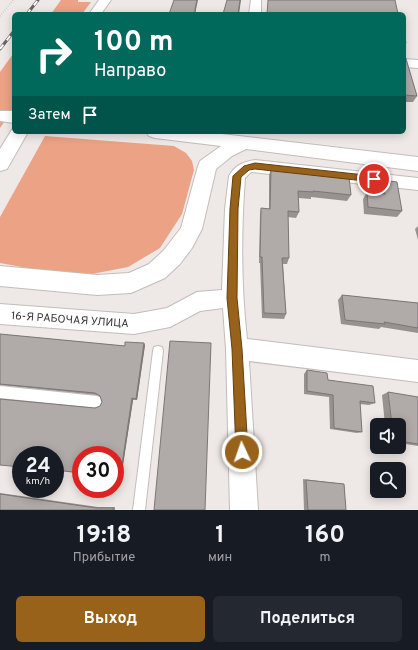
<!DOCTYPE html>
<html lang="ru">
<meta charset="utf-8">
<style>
body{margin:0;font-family:Overpass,sans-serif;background:#242831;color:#f1f3f6;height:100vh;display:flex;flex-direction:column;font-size:15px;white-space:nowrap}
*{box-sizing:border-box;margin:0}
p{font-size:13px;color:#9ea1a6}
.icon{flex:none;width:22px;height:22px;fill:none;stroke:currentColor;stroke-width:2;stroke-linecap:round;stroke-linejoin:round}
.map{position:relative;height:510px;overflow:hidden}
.details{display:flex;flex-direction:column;background:#171b24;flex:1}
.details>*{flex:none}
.banner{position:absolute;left:12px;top:12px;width:394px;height:122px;border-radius:6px;box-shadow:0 2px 10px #0003;background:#00695c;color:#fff;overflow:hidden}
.fabs{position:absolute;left:370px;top:418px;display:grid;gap:8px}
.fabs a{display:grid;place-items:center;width:36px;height:36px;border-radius:6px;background:#171b24;box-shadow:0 2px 10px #0003;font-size:20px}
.speed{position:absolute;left:12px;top:446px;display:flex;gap:8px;font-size:20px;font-weight:700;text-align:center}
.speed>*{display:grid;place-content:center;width:52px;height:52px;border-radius:50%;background:#171b24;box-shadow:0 2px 10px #0003;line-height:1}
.speed small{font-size:10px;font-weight:400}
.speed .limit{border:6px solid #d22;background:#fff;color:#111}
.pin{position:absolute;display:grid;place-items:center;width:34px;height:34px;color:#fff;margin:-17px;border:2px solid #fff;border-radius:50%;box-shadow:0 1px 4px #0007}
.me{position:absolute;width:44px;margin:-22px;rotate:357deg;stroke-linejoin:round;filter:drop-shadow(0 0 3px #0008)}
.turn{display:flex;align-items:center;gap:14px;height:84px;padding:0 16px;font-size:18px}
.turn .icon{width:52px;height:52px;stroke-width:2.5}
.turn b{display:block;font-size:28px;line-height:34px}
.then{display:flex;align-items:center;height:38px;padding:0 16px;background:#0003;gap:8px;font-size:15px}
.eta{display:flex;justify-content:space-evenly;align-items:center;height:68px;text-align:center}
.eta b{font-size:24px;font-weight:700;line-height:28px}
.cta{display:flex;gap:8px;margin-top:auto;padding:8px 16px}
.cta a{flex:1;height:46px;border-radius:6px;background:#98621a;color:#fff;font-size:16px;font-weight:700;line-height:46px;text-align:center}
.cta a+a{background:#242831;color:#f1f3f6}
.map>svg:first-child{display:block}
</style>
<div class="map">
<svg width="418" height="510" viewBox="0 0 418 510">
<rect width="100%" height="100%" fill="#eee8e6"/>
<g fill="#eca284">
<path d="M61,0H78V2H91L82,14H51Z"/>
<path d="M13,54L14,108L0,128V72Z"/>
<path d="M45,136L174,146L186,153L192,161L194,170L182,214L160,248L128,267L92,274L38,270L0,263V217Z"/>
</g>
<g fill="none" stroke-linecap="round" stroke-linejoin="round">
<defs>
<g id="lane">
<path d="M158,346L162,347L163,351L145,510H133L153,351L154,347Z"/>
<path d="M0,386L97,396L101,398L103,402L101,406L97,408L0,398Z"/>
</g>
<g id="street">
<path d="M251,0H261V14H249Z"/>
<path d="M404,59L418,60V68L404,67Z"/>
<path d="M255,160L418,178V190L251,172L245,178C241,232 241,286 247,339L418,360V382L249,361L258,510H230L226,349L223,308L200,311L170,327L134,334L0,324V304L134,314L167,308L197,292L222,290L225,209L229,176C235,165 243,162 255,160Z"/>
</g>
<g id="secondary">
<path d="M99,0H111L101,14H89Z"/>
<path d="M0,111H14V123L0,121Z"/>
<path d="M13,128L14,132H28L7,169L0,171V149Z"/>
<path d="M146,132H205L418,157V171L246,149L232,156L216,169L202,229L192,248L180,264L165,278L131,293L97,295L0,286V266L97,275L129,273L149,264L164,250L181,228L198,166L200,161L221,146L155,138L149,136Z"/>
</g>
</defs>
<use href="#lane" stroke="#c3bdba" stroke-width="2"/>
<use href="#street" stroke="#c3bdba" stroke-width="2"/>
<use href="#secondary" stroke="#c3bdba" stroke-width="2"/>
<path stroke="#b3aeac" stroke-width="1.5" stroke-dasharray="0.5 2" stroke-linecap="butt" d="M0,16L13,0"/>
<use href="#lane" fill="#fff" fill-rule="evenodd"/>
<use href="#street" fill="#fff" fill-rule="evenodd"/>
<use href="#secondary" fill="#fff" fill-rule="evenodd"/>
<defs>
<g id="rail">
<path d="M27,14L38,0"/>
<path d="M0,49L14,31"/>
</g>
</defs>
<use href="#rail" stroke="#686463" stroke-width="3"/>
<use href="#rail" stroke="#fff" stroke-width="2" stroke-dasharray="5.5" stroke-linecap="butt"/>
</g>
<g fill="#979290">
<path d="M404,52L417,96L413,102H404Z"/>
<path d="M271,169L351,195L347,201L311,197V199L298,198L299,212L296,218L288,217L289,258L287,264H283L286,314L284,319L262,318L260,263H259L260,215L261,208L269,209V175Z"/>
<path d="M382,180L402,211L397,217L364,214L363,199L367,192L379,194L378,187Z"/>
<path d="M418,226V240L415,229Z"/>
<path d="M342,295L418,303V333L381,327L379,329L341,324L338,300Z"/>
<path d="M0,334L125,346L145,345L137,400H133L121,478H120L95,408L100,406L102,402L101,396L97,395L0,385Z"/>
<path d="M307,370L328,380L375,403L369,405L360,404L362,432L357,433L330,429L329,397L304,394V374Z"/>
<path d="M388,392L418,397V446L399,443V425H385L382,395Z"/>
<path d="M303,479L344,484L346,510H304Z"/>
<path d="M0,493L98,507H115V510H0Z"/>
</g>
<g fill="#7b7776">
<path d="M197,0H198L195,14V9Z"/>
<path d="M240,0H241L239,14H238Z"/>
<path d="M144,343L145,345L137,400L136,399Z"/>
<path d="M132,398L133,400L121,478H120Z"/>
</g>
<g fill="#b0aaa8" stroke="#7b7776">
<path d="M174,0H197L195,9V14H169Z"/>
<path d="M227,0H240L238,14H223Z"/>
<path d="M268,0H395L398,14H267Z"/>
<path d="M404,35L406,43H404Z"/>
<path d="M404,52L417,96L404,95Z"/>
<path d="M271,169L349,177L351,195L313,191V192L298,191L299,212L288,211L289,258H282L286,314L264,313L262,257H260L261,208L270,209Z"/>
<path d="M382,180L397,182L402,211L368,207L367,192L385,194Z"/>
<path d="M342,295L418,303V328L384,322L385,324L345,320Z"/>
<path d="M0,334L125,346V342L144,343L136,399L132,398L120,478H115V455H81V473L55,470V455H21V467L0,465V399L95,408L100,406L102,402L100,396L95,393L0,384Z"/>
<path d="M170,341L211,343L205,510H154Z"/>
<path d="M307,370L327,373L328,380L373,386L375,403L360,401L362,432L334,428L333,395L307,391Z"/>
<path d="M388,392L418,397V444L399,441V425H392Z"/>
<path d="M306,480L344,484L346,510H308Z"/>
<path d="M0,494L96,508H113V510H0Z"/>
</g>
<path fill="#98621a" stroke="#634011" d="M255,163L374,176L377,179L374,182L255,169L249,170L241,177L238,209L237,298L242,349L248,452L246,456L242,458L237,456L236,452L232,349L227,298L230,209L233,176L244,166Z"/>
<g text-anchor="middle" stroke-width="3" stroke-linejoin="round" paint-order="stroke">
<g font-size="11" fill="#363332" stroke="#fff">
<text transform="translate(70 319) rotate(4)" y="4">16-Я РАБОЧАЯ УЛИЦА</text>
</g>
</g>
</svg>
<div class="fabs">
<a><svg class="icon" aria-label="sound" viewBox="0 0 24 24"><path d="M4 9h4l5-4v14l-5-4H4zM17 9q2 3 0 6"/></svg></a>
<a><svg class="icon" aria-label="search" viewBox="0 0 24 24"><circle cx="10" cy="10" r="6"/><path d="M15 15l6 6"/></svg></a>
</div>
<div class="speed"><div>24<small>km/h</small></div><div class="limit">30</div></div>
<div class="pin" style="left:374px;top:179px;background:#d93025"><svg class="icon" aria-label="arrive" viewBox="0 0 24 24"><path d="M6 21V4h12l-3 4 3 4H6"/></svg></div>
<svg class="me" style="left:242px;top:452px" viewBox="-20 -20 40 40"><circle r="17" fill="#98621a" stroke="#fff" stroke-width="3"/><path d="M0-11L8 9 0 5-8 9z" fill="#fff"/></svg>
<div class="banner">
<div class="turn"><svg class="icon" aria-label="right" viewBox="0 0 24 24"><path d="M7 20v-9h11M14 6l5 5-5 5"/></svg><div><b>100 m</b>Направо</div></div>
<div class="then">Затем<svg class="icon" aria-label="arrive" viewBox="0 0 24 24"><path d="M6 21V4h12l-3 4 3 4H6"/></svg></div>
</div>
</div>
<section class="details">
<div class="eta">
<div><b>19:18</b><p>Прибытие</p></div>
<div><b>1</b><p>мин</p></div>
<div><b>160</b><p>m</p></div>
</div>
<div class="cta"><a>Выход</a><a>Поделиться</a></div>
</section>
